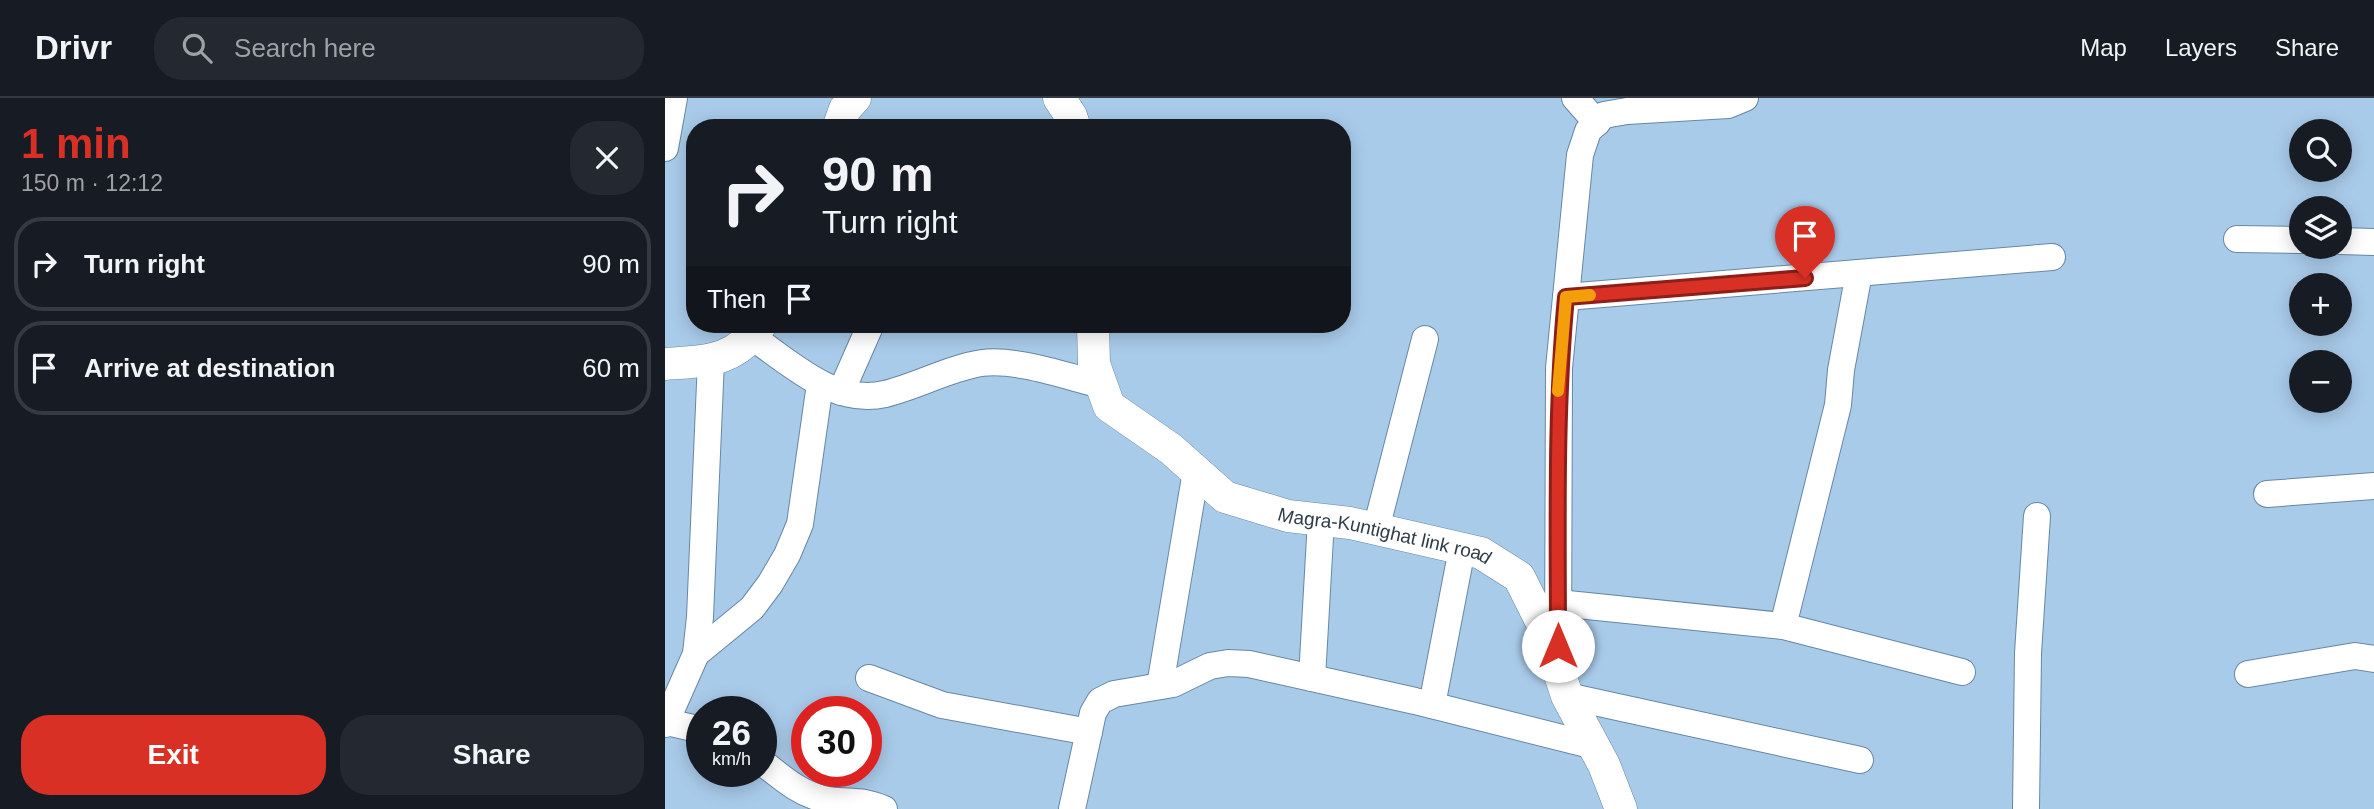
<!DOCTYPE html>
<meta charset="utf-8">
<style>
body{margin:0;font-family:Helvetica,sans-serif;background:#242831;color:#f1f3f6;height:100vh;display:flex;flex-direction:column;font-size:26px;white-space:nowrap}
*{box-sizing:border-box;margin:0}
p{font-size:23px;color:#9ea1a6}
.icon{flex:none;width:38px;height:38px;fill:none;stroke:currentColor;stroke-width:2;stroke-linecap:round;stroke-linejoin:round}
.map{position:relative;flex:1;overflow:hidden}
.panel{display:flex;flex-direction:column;background:#171b24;width:665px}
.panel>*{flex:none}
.top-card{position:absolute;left:21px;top:21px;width:665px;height:214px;border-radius:28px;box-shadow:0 4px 18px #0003;background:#171b24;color:#f1f3f6;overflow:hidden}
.buttons{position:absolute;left:1624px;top:21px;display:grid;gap:14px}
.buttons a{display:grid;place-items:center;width:63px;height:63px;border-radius:50%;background:#171b24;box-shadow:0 4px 18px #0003;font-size:35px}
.speed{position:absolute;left:21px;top:598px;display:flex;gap:14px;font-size:35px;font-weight:700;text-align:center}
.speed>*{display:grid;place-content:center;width:91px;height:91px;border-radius:50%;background:#171b24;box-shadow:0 4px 18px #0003;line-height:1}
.speed small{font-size:18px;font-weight:400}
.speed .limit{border:10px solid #d22;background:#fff;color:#111}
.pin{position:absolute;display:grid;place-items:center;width:60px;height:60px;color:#fff;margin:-72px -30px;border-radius:50% 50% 50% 0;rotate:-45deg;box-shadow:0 0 7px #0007}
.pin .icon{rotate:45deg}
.me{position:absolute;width:77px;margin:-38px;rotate:0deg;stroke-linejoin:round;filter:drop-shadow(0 0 5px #0008)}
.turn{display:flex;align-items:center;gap:24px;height:147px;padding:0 21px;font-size:32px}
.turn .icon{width:91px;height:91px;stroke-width:2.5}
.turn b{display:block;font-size:49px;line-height:60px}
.then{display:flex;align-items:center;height:66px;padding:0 21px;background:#0003;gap:14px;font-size:26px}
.round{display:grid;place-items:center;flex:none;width:74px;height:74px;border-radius:28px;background:#242831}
.head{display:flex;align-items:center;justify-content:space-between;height:119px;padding:0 21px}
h1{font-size:42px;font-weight:700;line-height:52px;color:#d93025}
.primary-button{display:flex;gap:14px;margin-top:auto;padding:14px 21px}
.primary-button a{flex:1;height:80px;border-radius:28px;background:#d93025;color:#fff;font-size:28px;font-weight:700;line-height:80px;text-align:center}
.primary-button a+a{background:#242831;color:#f1f3f6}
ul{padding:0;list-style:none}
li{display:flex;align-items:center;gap:21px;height:94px;margin:0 14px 10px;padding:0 7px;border:4px solid #363941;border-radius:28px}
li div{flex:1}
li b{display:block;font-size:26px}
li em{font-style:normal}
header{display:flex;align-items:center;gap:42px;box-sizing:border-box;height:98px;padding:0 35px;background:#171b24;border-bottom:2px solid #363941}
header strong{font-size:33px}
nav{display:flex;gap:38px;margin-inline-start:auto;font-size:24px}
.search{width:490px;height:63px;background:#242831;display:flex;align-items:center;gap:18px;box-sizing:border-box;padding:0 24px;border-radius:28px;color:#9ea1a6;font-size:26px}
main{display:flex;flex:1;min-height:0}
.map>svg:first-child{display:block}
</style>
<header>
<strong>Drivr</strong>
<div class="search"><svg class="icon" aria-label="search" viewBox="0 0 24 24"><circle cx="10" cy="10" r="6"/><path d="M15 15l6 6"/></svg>Search here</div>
<nav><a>Map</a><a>Layers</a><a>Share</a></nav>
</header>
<main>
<section class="panel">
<div class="head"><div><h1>1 min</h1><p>150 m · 12:12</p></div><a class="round"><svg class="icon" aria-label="close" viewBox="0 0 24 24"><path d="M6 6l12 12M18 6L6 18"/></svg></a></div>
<ul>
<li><svg class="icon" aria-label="right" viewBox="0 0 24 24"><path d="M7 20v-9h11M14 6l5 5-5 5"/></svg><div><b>Turn right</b></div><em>90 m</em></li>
<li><svg class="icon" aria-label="arrive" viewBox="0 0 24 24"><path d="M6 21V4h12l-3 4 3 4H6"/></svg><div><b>Arrive at destination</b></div><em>60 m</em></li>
</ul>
<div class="primary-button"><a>Exit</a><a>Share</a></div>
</section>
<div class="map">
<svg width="1709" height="711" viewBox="0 0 1709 711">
<rect width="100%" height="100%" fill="#a9cbea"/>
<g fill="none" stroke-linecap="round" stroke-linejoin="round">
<defs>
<g id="minor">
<path d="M910,0L932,25"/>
<path d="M0,50L9,0"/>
<path d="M1572,141L1636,142"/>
<path d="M1675,143L1709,144"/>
<path d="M901,199L1387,159"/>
<path d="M87,239C126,265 169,308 220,296C253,288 284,270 317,265C350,260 403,279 437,287"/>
<path d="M176,294L206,226"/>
<path d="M1602,396L1709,388"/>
<path d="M711,431L760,241"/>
<path d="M893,505L1118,528L1297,574"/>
<path d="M1118,528L1173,307L1176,272L1194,175"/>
<path d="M31,556L87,510L105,486L122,457L135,426L155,286"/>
<path d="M893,557L894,270L915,57L923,33L939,17L962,13L1063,7L1080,0"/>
<path d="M1583,576L1690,558L1709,561"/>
<path d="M204,580L277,607L424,634"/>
<path d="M647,580L656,422"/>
<path d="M495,588L531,373"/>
<path d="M902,598L1195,662"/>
<path d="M767,607L797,451"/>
<path d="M1,624L37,632"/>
<path d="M0,626L31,556L35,519L46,262"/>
<path d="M96,663C117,680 137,698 164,702C187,705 195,701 219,711"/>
<path d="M407,711L428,615L435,603L449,596L508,586L545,568L563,565L584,566L750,603L929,648"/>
<path d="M1361,711L1363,555L1372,418"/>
</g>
<g id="tertiary">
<path d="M394,0L406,18L410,30"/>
<path d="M173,30L180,11L190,0"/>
<path id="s1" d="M428,226L429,266L444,308L506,351L560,399L623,418L685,425L816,455L854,479L881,533L902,598L939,667L956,711"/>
<path d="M0,266C41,263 71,264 96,226"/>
</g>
</defs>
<use href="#minor" stroke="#6787a4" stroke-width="28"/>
<use href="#tertiary" stroke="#6787a4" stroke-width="33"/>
<use href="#minor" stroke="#fff" stroke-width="26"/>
<use href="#tertiary" stroke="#fff" stroke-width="32"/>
</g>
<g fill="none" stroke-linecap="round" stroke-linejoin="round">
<defs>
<path id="route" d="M893,548C893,431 890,315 901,199L1140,180"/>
</defs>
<use href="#route" stroke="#8d1f18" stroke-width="18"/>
<use href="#route" stroke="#d93025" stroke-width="12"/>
<path stroke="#f59e0b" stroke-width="12" d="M893,293L901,199L925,197"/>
</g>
<g text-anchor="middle" stroke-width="6" stroke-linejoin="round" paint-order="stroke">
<g font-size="19" fill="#2f3d49" stroke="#a9cbea">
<text dy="7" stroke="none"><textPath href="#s1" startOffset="397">Magra-Kuntighat link road</textPath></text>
</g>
</g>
</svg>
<div class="buttons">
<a><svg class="icon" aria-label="search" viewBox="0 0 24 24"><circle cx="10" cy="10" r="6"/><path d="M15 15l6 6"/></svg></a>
<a><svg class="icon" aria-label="layers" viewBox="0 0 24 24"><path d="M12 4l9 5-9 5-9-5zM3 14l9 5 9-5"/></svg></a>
<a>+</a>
<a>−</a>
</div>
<div class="speed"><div>26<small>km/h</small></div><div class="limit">30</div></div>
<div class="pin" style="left:1140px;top:180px;background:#d93025"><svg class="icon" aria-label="arrive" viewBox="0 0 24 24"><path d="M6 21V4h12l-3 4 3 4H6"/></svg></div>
<svg class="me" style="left:893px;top:548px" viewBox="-20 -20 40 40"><circle r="19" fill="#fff"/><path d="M0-13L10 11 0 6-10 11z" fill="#d93025"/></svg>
<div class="top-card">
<div class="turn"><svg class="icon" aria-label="right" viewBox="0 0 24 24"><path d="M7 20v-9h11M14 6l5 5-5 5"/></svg><div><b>90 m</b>Turn right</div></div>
<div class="then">Then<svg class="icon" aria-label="arrive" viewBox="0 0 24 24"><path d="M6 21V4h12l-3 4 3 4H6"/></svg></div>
</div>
</div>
</main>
